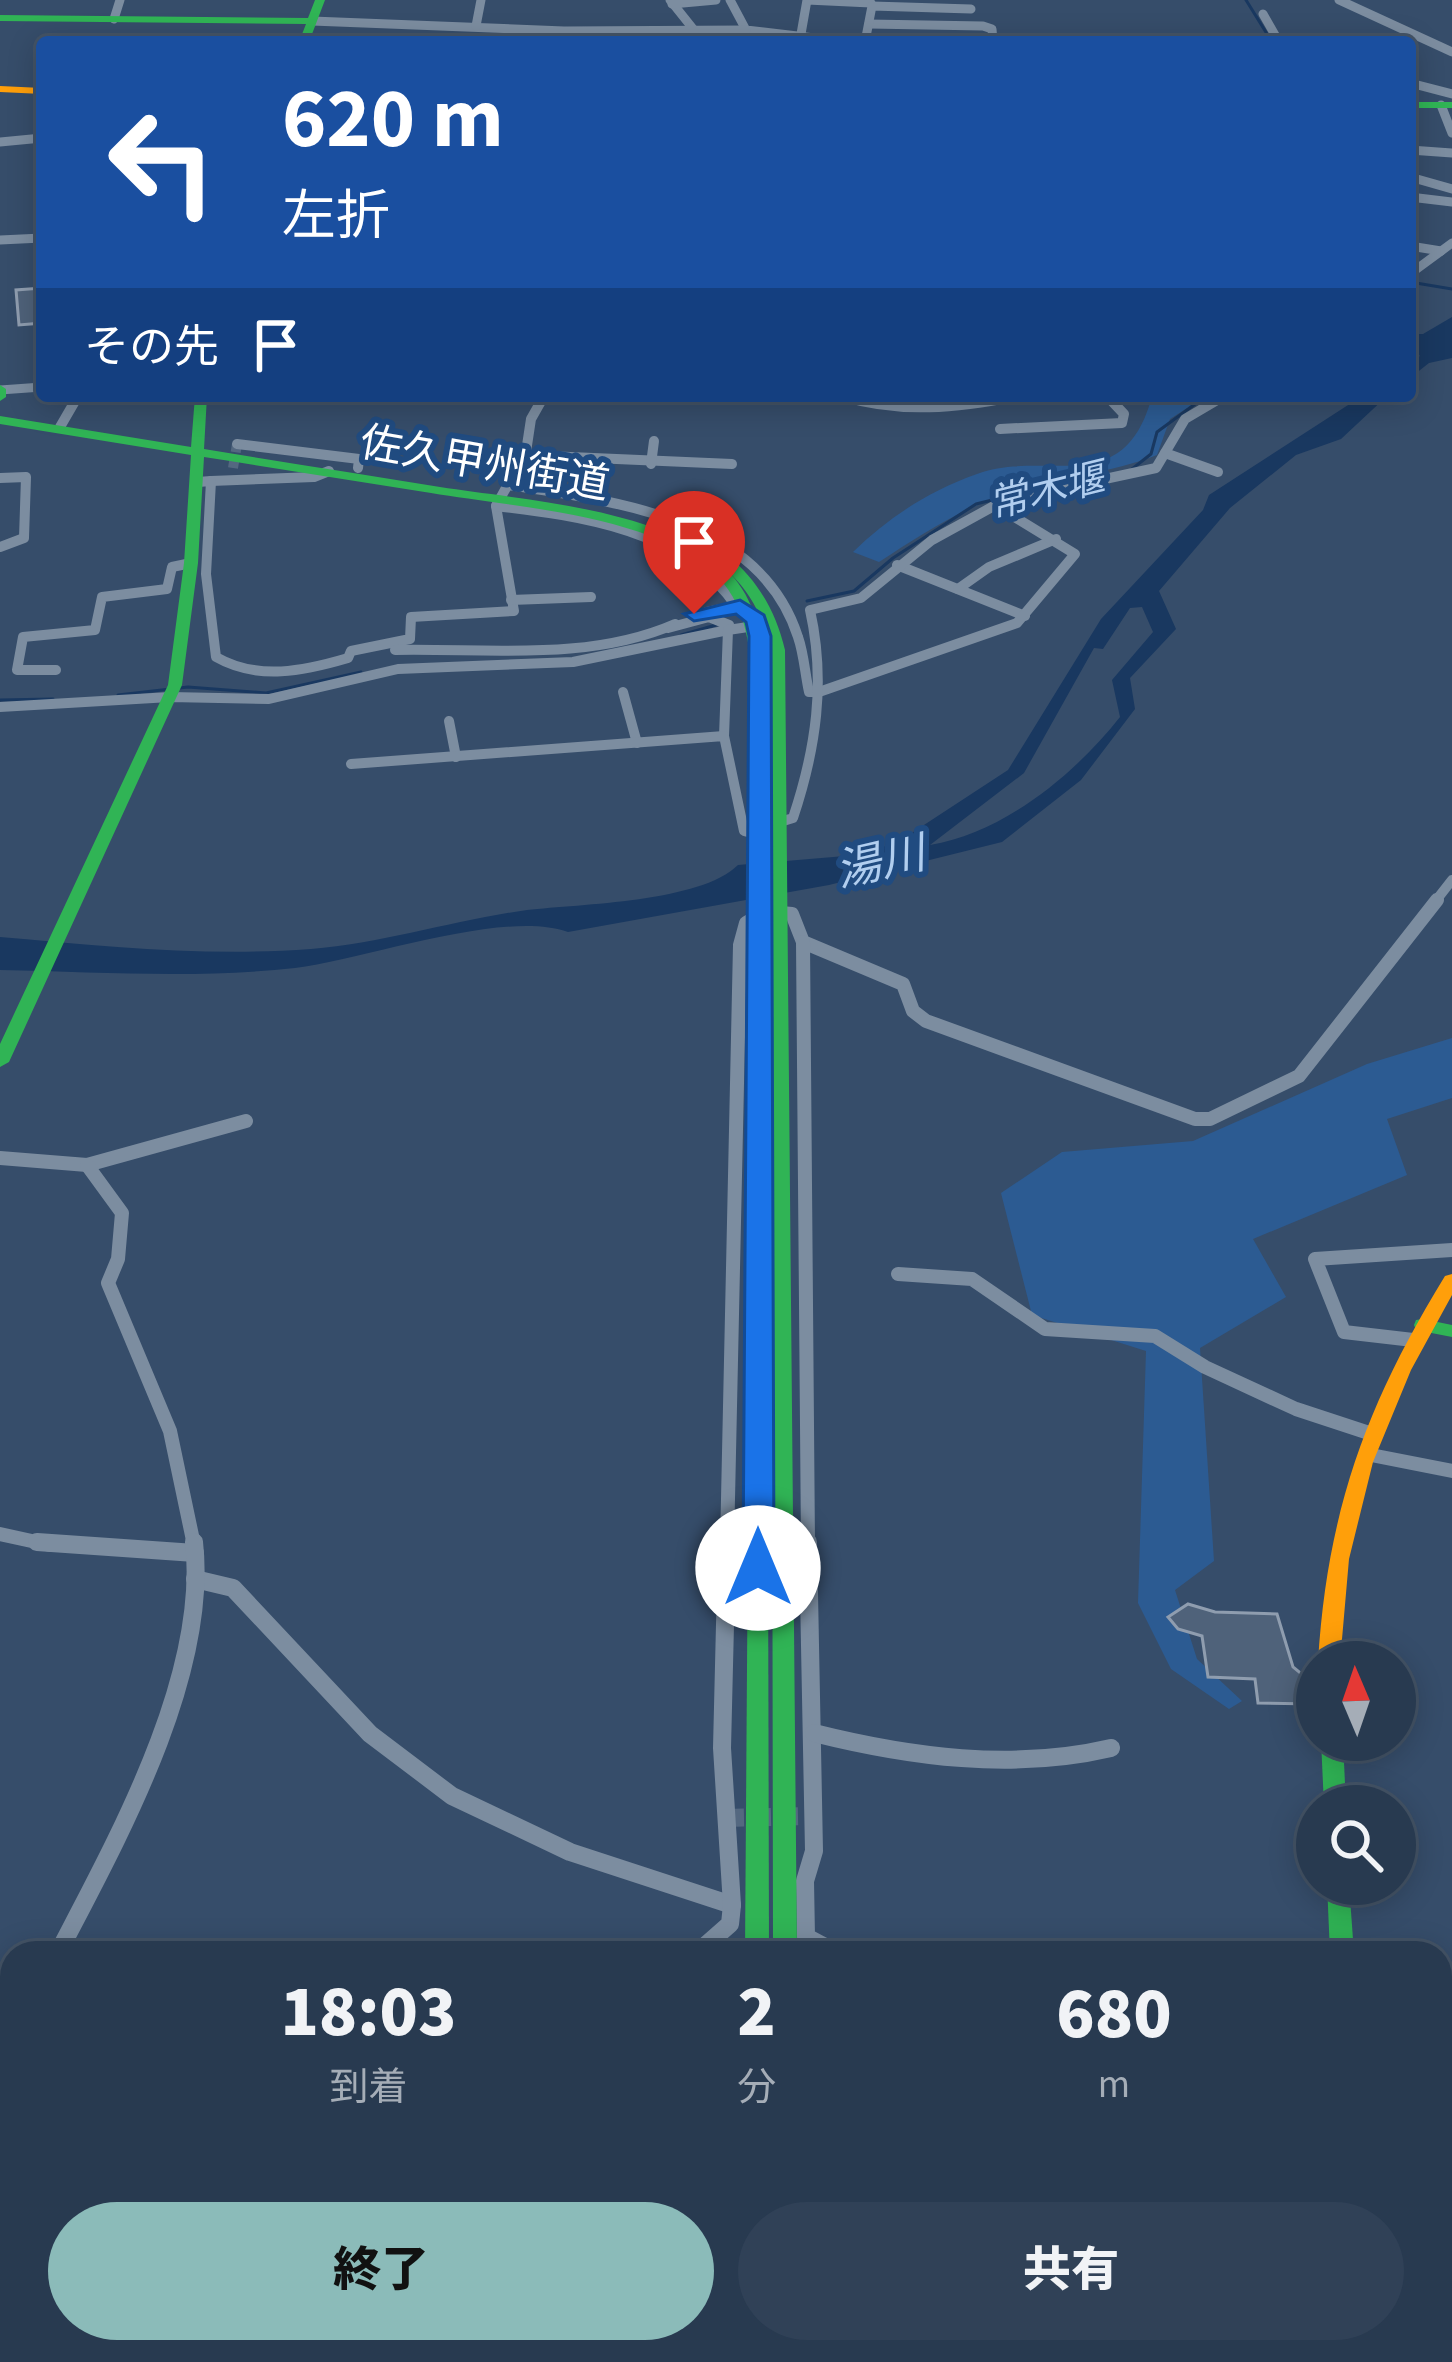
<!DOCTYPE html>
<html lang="ja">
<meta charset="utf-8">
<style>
body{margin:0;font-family:"Source Sans 3","Noto Sans JP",sans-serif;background:#304157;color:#f1f3f6;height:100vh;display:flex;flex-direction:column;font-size:45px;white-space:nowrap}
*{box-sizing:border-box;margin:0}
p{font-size:39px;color:#a5adb7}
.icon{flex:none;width:66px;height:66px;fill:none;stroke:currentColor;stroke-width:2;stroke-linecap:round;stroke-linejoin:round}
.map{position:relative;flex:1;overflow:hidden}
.panel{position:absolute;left:0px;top:1941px;width:1452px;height:423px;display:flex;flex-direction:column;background:#283a50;border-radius:36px 36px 0 0;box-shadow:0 6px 30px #0003,0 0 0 3px #445467}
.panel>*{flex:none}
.top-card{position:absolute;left:36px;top:36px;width:1380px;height:366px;border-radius:12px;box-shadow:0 6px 30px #0003,0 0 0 3px #445467;background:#1a4fa0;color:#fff;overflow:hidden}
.needle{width:78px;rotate:358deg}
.buttons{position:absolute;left:1296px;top:1641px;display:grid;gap:24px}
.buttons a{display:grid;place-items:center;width:120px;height:120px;border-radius:50%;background:#283a50;box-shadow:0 6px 30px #0003,0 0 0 3px #445467;font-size:60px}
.pin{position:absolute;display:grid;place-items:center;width:102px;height:102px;color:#fff;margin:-123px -51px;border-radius:50% 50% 50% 0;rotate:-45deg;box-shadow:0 0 12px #0007}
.pin .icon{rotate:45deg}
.me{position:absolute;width:132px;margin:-66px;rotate:0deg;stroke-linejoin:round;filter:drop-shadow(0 0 9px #0008)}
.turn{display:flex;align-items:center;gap:42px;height:252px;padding:0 48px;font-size:54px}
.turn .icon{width:156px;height:156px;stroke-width:2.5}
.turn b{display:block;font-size:84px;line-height:102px}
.then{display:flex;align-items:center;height:114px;padding:0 48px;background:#0003;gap:24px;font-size:45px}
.eta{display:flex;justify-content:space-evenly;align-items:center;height:204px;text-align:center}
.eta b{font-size:72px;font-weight:800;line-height:84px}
.action{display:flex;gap:24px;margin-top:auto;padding:24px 48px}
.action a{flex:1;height:138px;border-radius:72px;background:#8bbbb9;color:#111;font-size:48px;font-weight:800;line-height:138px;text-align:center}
.action a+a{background:#304157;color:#f1f3f6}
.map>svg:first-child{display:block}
</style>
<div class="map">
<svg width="1452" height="2362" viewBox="0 0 1452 2362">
<rect width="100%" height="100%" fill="#364d6a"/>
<g fill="#2c5b92">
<path d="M1152,396H1206L1170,419L1157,455C1106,475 1053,477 1003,495C957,511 919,536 879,562L853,552C889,517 929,491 977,474C1046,448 1124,502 1152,396Z"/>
<path d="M1452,1038V1098L1387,1119L1407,1175L1253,1239L1286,1297L1200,1348L1214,1561L1175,1590L1197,1659L1242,1701L1229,1709L1171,1669L1138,1603L1146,1351L1032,1315L1001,1193L1062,1152L1193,1141L1367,1064Z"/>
</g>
<g fill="#193860" fill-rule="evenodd">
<path d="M1452,317V358L1429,363L1410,378V361L1420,356L1410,348V334H1423Z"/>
<path d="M1362,396H1387L1341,439L1296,455L1230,508L1159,591L1176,629L1130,678L1135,709L1081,780L1002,842L829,885L568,932C504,909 367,959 295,968C197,979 99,972 0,970V937C104,946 206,957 311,949C385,943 454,920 527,910C581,904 701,902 738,865L857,855L898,842L1008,770L1101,619L1203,510L1209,495ZM1142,607L1153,632L1112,680L1120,717C1075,774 1004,833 930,845L1024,773L1094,648L1103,649L1130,608Z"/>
</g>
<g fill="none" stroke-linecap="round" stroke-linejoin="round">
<g stroke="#193860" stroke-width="3">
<path d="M1246,0L1272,42"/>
<path d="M1410,282L1452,289"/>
<path d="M1132,469L1151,454L1157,432L1206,396"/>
<path d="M807,601L854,591L893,558L976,504L1045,487"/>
<path d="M681,635L716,625"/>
<path d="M118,695L188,687L266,693L361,672"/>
<path d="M0,700L53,699"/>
</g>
</g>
<g fill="#4f627a" stroke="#8f9daf" stroke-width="3">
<path d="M42,288V323L19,325L16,290Z"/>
<path d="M1188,1604L1215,1612L1277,1614L1293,1667L1309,1680L1312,1704L1258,1703L1255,1679L1208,1677L1202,1636L1178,1629L1168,1617Z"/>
</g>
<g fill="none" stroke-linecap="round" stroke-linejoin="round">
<path stroke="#546880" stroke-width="10" stroke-dasharray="10 6" stroke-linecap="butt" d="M233,468L237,444"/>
<path stroke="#546880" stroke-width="18" stroke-dasharray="18 9" stroke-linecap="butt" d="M726,1818L813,1816"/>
<g stroke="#7c8da0" stroke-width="9">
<path d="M670,0L694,30L741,42"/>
<path d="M730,0L746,30L848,42"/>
<path d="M1339,0L1452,52"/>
<path d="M672,4L716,0"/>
<path d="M1263,14L1279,42"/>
<path d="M114,19L120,0"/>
<path d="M312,21L564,31L746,30"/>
<path d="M869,24L983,26L992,29L993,42"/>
<path d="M476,26L481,0"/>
<path d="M801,34L807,0L871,3"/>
<path d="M865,42L872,6L971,9"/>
<path d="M1410,83L1452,94"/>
<path d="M1441,105L1452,133"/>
<path d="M0,142L42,138"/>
<path d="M1410,150L1452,153"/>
<path d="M1410,177L1452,189"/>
<path d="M1410,197L1452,202"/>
<path d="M0,240L42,238"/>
<path d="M1410,246L1441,251"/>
<path d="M1410,274L1452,243"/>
<path d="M0,390L42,387"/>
<path d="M842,396L848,398"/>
<path d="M1008,398L1017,396"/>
</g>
<g stroke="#7c8da0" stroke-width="10">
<path d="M842,396C900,414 958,408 1017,396"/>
<path d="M60,427L78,396"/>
<path d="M1000,429L1122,423L1124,414L1107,396"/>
<path d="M237,444L359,459L358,468"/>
<path d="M1165,453L1218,472"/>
<path d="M524,455L732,464"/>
<path d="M651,464L654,441"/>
<path d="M0,478L26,477L24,538L0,547"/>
<path d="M211,481L314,477L329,471"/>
<path d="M198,482L211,481L206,574L216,657C258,681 304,671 348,658L351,651L410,639L411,617L514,611L496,506L526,452L531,419L544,396"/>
<path d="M508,485C613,501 760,517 798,637C804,654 805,674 809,692H819"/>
<path d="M496,506C581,516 685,530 736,606"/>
<path d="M897,565L1025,616"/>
<path d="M958,589L989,567L1056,539"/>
<path d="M511,600L591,597"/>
<path d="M707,612L736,606L752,617"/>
<path d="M395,650C487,648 588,662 675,624"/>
<path d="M56,670H17L23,637L95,630L102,597L167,589L172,567L191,563"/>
<path d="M623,692L637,743"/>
<path d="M819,692L1017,623L1075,554L995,505"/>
<path d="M0,707L170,697L269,699L398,669L573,662L728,630L729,625L709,617L668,628"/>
<path d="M449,721L456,757"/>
<path d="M724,736L728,630L748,627"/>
<path d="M351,764L724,736L744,831L759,835"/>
<path d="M780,822L793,818C816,749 826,682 810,610L861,598L932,540L1003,501L1156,468L1185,419L1224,396"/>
<path d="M1434,903L1452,880"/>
</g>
<g stroke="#7c8da0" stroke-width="14">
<path d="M781,913L792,914L803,942L903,984L913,1011L926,1021L1195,1119H1210L1299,1076L1437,900"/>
<path d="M803,942L808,1545"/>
<path d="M0,1158L87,1165L246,1121"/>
<path d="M87,1165L122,1213L118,1259L108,1283L170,1431L194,1545"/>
<path d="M898,1274L972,1279L1045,1329L1155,1336L1205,1367L1296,1409L1372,1434"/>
<path d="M1413,1340L1344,1332L1315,1259L1452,1250"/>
<path d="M1366,1454L1452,1471"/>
<path d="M0,1534L50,1545"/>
<path d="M727,1545L740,945L746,923L758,916"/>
</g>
<g stroke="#7c8da0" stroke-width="18">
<path d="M37,1542L195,1553"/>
<path d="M808,1542L814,1851L805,1881L806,1937L836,1953"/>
<path d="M195,1579L233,1588L370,1734L452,1796L570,1852L732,1905"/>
<path d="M814,1733C910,1757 1013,1771 1111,1748"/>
<path d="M58,1953C118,1838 209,1675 194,1542"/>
<path d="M697,1953L730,1924L732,1905L722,1748L727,1542"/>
<path d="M0,2054L12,2034"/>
<path d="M1382,2352V2362"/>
<path d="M164,2362L177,2352"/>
<path d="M1060,2362L1069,2352"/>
</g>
<g fill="#30b455" fill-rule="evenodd">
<path d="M315,0H325L309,42H299L306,24L0,21V15L308,18Z"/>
<rect x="1410" y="102" width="42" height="6"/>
<path d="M0,385L6,389V397L0,401Z"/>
<path d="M195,396H207L204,449C283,462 361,474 440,487C524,500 665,509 727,570C761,604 765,652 767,698L760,702L753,698C751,656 749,609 718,577C659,515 513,507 431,493C355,481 280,469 204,457L198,563L182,685L9,1062L0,1067V1044L168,685L184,563L191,455L0,424V416L191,447Z"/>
<path d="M681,529C736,550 772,593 785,650L797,1953H773L771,650C757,590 728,565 676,536L674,533Z"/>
<path d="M1423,1319L1452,1325V1337L1416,1330L1414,1325L1416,1320Z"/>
<path d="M758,1520L765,1522L768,1527L769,1953H745L748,1527L751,1522Z"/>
<path d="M1321,1740H1343L1346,1806H1324Z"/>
<path d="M1327,1884H1349L1354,1953H1330Z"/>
<path d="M12,2094V2116L0,2117V2095Z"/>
<rect x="744" y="2352" width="26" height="10"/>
<rect x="773" y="2352" width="26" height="10"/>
</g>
<g fill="#ff9f0a" fill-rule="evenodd">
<path d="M0,86L42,88V94L0,92Z"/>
<path d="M760,694L767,698L768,1527L765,1532H751L748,1527L753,698Z"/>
<path d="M1452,1274V1295L1411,1370L1373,1462L1349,1559L1340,1662H1318C1327,1511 1367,1403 1445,1276Z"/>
</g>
<path fill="#e5322d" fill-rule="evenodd" d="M1452,2027V2047L1440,2049V2029Z"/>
</g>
<path fill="#1a73e8" stroke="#114b97" stroke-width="3" d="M740,600L764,615L771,636L774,1568L758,1580L743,1568L749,636L746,622L736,614L694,621L684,614Z"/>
<g text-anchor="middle" stroke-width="12" stroke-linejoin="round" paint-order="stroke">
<g font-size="39" font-style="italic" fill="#b1ceef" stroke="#204b80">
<text transform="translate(1046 490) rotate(-14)" y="14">常木堰</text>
</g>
<g font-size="42" fill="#fff" stroke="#204b80">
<text transform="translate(485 462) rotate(10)" y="15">佐久甲州街道</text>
</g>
<g font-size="45" font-style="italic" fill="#b1ceef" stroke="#204b80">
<text transform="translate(880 861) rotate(-13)" y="16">湯川</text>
</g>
</g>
</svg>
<div class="buttons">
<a><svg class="needle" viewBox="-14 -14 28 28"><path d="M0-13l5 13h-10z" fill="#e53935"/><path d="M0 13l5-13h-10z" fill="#a5adb7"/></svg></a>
<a><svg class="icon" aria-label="search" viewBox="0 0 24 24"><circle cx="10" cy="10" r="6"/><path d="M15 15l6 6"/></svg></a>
</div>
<div class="pin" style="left:694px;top:614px;background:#d93025"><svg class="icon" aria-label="arrive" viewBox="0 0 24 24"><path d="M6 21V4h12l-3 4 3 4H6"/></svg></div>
<svg class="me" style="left:758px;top:1568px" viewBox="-20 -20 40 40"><circle r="19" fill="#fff"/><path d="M0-13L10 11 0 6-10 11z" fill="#1a73e8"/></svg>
<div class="top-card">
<div class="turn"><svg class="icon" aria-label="left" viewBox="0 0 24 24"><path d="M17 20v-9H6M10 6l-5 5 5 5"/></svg><div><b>620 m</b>左折</div></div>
<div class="then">その先<svg class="icon" aria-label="arrive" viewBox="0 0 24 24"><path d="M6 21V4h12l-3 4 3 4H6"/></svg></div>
</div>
<section class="panel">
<div class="eta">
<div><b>18:03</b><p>到着</p></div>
<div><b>2</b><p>分</p></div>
<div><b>680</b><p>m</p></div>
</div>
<div class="action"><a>終了</a><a>共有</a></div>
</section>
</div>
